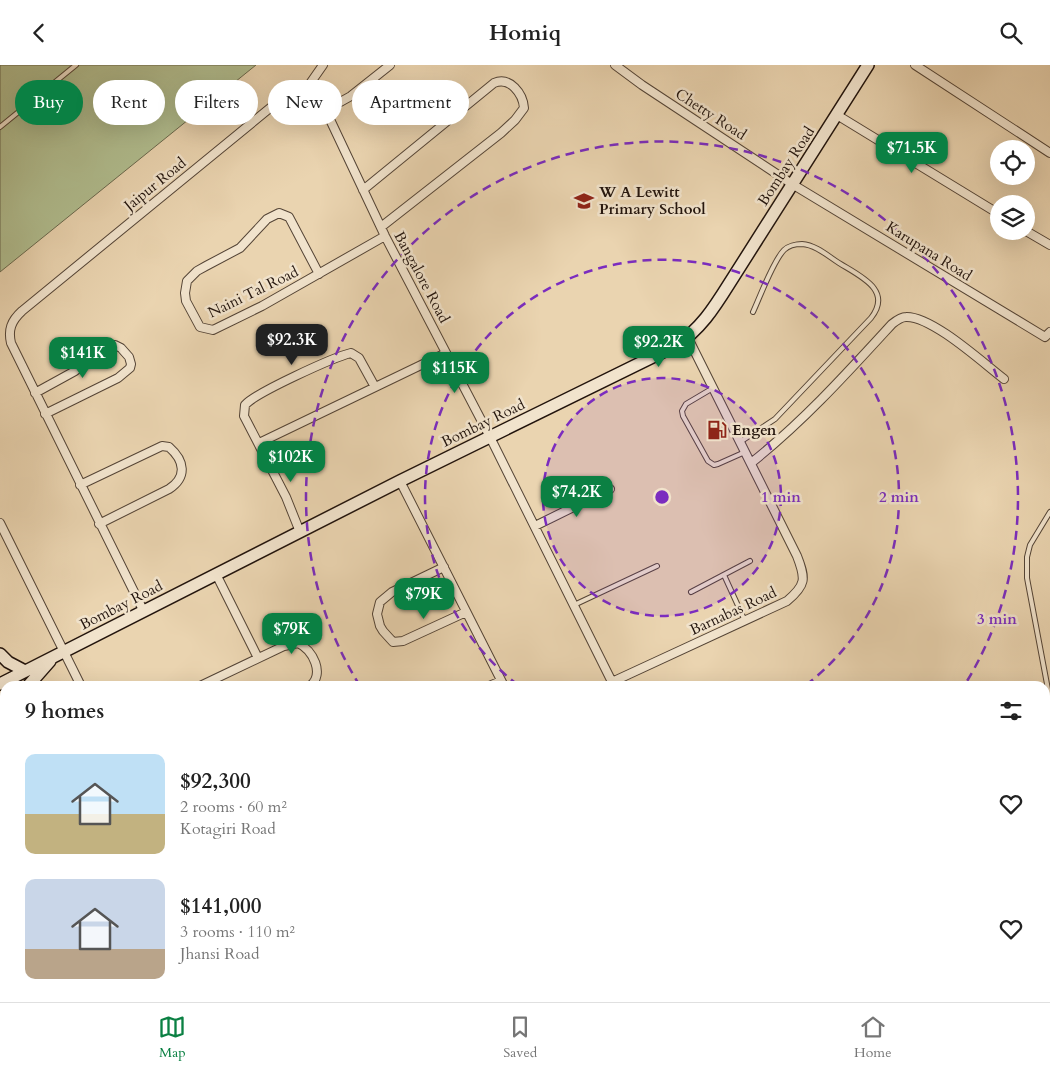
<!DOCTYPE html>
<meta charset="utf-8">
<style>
body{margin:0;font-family:Cardo,serif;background:#f6f6f6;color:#222;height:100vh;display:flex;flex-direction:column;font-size:19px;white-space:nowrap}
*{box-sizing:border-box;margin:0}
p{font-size:16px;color:#767676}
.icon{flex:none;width:28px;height:28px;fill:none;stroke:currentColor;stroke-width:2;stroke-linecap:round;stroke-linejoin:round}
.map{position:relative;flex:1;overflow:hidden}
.drawer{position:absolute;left:0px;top:616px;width:1050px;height:321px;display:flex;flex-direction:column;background:#fff;border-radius:15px 15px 0 0;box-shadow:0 5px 20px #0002}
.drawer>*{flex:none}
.top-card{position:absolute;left:15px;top:15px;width:500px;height:45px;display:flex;gap:10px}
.buttons{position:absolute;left:990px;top:75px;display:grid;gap:10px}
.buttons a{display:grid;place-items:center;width:45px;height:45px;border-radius:50%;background:#fff;box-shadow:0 5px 20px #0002;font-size:25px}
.price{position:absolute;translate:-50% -42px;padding:0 11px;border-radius:10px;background:#0b8043;color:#fff;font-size:16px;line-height:32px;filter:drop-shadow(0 1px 2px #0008)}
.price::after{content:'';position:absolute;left:50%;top:30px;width:15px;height:11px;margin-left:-8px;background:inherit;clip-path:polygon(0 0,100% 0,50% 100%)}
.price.selected{background:#222;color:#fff}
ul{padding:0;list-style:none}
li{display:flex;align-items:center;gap:15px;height:125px;padding:0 25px}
li span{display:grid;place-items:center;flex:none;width:140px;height:100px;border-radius:10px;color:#555}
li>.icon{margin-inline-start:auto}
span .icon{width:60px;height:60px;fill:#fffc;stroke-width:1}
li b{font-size:21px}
h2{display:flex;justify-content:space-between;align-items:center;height:60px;padding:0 25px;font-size:21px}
.pill{padding:0 18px;border-radius:22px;background:#fff;box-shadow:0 5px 20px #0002;font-size:18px;line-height:45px}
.pill.selected{background:#0b8043;color:#fff}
header{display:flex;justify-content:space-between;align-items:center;height:65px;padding:0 25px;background:#fff;font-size:22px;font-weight:700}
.tab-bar{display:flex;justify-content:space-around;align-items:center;height:70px;border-top:1px solid #e0e0e0;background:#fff;font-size:14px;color:#767676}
.tab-bar a{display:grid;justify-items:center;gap:2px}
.tab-bar .selected{color:#0b8043}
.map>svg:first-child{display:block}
.green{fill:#b1be90;stroke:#6a694e}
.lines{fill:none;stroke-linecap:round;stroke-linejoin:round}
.lane-casing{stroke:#544436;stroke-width:6}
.street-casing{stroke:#544436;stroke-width:10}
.secondary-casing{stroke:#22140d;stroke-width:14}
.lane{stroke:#f1e3cc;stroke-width:4}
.street{stroke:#f1e3cc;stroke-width:8}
.secondary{stroke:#f1e3cc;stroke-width:11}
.ring{fill:none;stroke:#7b2cbf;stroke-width:2.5;stroke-dasharray:9 6}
.labels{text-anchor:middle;stroke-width:5;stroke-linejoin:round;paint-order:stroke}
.street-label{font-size:15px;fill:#22140d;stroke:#f1e3cc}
.poi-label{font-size:15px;font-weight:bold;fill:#22140d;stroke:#f1e3cc;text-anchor:start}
.centre{fill:#7b2cbf;stroke:#f1e3cc;stroke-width:2.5}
.ring-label{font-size:15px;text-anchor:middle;font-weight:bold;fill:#7b2cbf;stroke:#f1e3cc;stroke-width:5;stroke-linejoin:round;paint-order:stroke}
</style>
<header><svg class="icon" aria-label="back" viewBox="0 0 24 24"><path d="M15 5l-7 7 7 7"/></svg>Homiq<svg class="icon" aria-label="search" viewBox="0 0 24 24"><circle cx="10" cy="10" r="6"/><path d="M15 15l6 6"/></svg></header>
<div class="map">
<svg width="1050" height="937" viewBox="0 0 1050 937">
<rect width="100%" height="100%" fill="#ead4b0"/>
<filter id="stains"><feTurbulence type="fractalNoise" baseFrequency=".004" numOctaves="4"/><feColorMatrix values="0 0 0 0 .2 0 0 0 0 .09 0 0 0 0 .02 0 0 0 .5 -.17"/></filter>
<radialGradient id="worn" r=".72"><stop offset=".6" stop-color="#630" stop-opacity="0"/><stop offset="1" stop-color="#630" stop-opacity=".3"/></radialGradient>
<path class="green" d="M 0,0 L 256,0 L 0,207 Z"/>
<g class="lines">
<defs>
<path id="lane" d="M 0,62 L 76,0
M 713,323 L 686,339 L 682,346 L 683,351 L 708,396 L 714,400 L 718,399 L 745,387
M 740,377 L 775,354 L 871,253 C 893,225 860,211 839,198 C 828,191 816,180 802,179 C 796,179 788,181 784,185 C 773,196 760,232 753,247
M 1050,447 L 1030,480 L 1027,492 L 1027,513 L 1050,635
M 724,510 L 745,556
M 691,527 L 750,496
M 574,540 L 657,501
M 0,734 L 5,735
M 0,847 L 5,867
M 78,932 L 79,937"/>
<path id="street" d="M 615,0 L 642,20 L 792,119 L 1045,272 L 1050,267
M 915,0 L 1050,88
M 309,20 L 323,0
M 326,45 L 351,31 L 390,0
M 837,50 L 999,149
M 363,125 L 494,18 C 510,11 523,29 524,43 L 515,55 L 501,68 L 381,162
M 1026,166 L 1050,180
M 319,209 L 289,152 L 279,148 L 267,154 L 240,183 L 206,201 L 197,206 L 187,216 L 185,228 L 186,236 L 200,262 L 213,265 L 262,241 L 385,171
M 35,328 L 75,306 L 105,282 L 115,280 L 121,283 L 129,292 L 131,299 L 130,303 L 118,313 L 45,349
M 259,378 L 446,288
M 751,398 C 803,357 848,307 892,259 C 897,255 901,252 906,252 C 932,251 983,298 1004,314
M 400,416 L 504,621
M 80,420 L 162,381 L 169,382 C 185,396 187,412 169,424 L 99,459
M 0,458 L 81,621
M 535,461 L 610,424
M 300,467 L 286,432 L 244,351 L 245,340 C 255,328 334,292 351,288 L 359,293 L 375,322
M 444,502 L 392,527 L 380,537 L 377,549 L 380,561 L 383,566 L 393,577 L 403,576 L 466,547
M 216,509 L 258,593
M 143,545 L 11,278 C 8,265 11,256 22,246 L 292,25 L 303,20 L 309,20 L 317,27 L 385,171 L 490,372 L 614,621
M 612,617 L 787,536 C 806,520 806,514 797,491 L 688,273
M 200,621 L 284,581 L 298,578 C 313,585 325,609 310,621
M 489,621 L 501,616
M 1045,656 L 1050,650
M 1045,684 L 1050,678
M 1045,844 L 1050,843
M 364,932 L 366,937
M 527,932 L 528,937
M 688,932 L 688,937
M 986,932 L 987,937"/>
<path id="secondary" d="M 0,589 L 8,597 L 25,606
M 0,619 L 400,416 L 675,281 C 700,265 714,243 729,219 L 868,0
M 28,621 L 50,596
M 0,671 L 5,680
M 135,932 L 138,937
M 154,932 L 156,937
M 0,935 L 9,932"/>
</defs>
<use href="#lane" class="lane-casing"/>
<use href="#street" class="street-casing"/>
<use href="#secondary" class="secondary-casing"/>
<use href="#lane" class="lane"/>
<use href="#street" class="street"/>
<use href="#secondary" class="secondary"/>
</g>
<circle cx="662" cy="432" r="119" fill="#7b2cbf" fill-opacity=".12"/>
<g class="ring">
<circle cx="662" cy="432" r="119"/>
<path d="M518 620A237 237 0 1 1 806 620"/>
<path d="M360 621A356 356 0 1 1 964 621"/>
</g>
<defs>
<symbol id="school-bare" viewBox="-9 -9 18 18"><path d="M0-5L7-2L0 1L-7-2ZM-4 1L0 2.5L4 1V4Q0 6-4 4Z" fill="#8f2418" stroke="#f1e3cc" stroke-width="2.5" paint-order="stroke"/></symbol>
<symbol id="fuel-bare" viewBox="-9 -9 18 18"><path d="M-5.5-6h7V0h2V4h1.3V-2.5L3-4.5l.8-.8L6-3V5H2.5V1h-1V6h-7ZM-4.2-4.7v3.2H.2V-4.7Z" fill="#8f2418" stroke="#f1e3cc" stroke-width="2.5" paint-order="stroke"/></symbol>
</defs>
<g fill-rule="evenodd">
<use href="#school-bare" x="570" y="122" width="28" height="28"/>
<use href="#fuel-bare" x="703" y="351" width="28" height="28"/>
</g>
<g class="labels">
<g class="street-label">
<text transform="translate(711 49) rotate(33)" y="5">Chetty Road</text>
<text transform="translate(786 101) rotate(-57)" y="5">Bombay Road</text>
<text transform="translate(155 119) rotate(-39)" y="5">Jaipur Road</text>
<text transform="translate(929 186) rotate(32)" y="5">Karupana Road</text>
<text transform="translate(422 212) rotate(62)" y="5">Bangalore Road</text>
<text transform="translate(253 227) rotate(-26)" y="5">Naini Tal Road</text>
<text transform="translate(483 358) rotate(-26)" y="5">Bombay Road</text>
<text transform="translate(121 540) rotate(-27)" y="5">Bombay Road</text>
<text transform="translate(733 546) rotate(-25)" y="5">Barnabas Road</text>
</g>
<g class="poi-label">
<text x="599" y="132">W A Lewitt<tspan x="599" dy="17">Primary School</tspan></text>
<text x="732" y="370">Engen</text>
</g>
</g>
<circle cx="662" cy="432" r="8" class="centre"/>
<g class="ring-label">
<text x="781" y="437">1 min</text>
<text x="899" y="437">2 min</text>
<text x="997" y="559">3 min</text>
</g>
<rect width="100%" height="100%" filter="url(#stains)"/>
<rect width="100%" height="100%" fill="url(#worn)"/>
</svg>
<div class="buttons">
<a><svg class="icon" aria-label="locate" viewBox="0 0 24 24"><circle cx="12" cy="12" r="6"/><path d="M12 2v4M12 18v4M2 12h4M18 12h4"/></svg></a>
<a><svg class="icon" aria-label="layers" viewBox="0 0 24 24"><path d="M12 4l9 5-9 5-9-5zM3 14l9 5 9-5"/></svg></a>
</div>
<b class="price" style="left:912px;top:109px">$71.5K</b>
<b class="price selected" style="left:292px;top:301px">$92.3K</b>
<b class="price" style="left:659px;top:303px">$92.2K</b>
<b class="price" style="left:83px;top:314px">$141K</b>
<b class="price" style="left:455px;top:329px">$115K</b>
<b class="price" style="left:291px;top:418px">$102K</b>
<b class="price" style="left:577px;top:453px">$74.2K</b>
<b class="price" style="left:424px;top:555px">$79K</b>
<b class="price" style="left:292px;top:590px">$79K</b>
<div class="top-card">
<a class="pill selected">Buy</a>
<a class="pill">Rent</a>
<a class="pill">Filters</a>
<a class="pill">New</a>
<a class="pill">Apartment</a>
</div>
<section class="drawer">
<h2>9 homes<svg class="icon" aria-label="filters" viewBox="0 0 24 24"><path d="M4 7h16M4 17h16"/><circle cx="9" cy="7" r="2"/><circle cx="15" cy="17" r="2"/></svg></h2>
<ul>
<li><span style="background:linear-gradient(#bfe0f5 60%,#c2b280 0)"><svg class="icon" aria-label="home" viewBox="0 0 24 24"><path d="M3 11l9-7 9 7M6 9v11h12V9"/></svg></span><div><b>$92,300</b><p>2 rooms · 60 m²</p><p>Kotagiri Road</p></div><svg class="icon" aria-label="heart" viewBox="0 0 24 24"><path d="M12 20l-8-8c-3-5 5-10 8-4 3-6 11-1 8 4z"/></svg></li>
<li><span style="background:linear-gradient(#c9d6e8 70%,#b9a48a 0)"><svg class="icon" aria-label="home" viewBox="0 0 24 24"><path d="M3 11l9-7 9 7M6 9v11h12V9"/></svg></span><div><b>$141,000</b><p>3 rooms · 110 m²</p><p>Jhansi Road</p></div><svg class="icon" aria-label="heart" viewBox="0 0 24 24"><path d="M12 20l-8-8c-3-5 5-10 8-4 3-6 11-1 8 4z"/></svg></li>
</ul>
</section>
</div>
<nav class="tab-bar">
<a class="selected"><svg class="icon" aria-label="map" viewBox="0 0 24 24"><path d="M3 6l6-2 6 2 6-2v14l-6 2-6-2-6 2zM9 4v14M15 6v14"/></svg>Map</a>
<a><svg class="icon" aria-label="saved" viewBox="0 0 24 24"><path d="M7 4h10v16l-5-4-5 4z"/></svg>Saved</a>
<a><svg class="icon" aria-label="home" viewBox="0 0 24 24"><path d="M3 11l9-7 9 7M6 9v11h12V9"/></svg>Home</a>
</nav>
